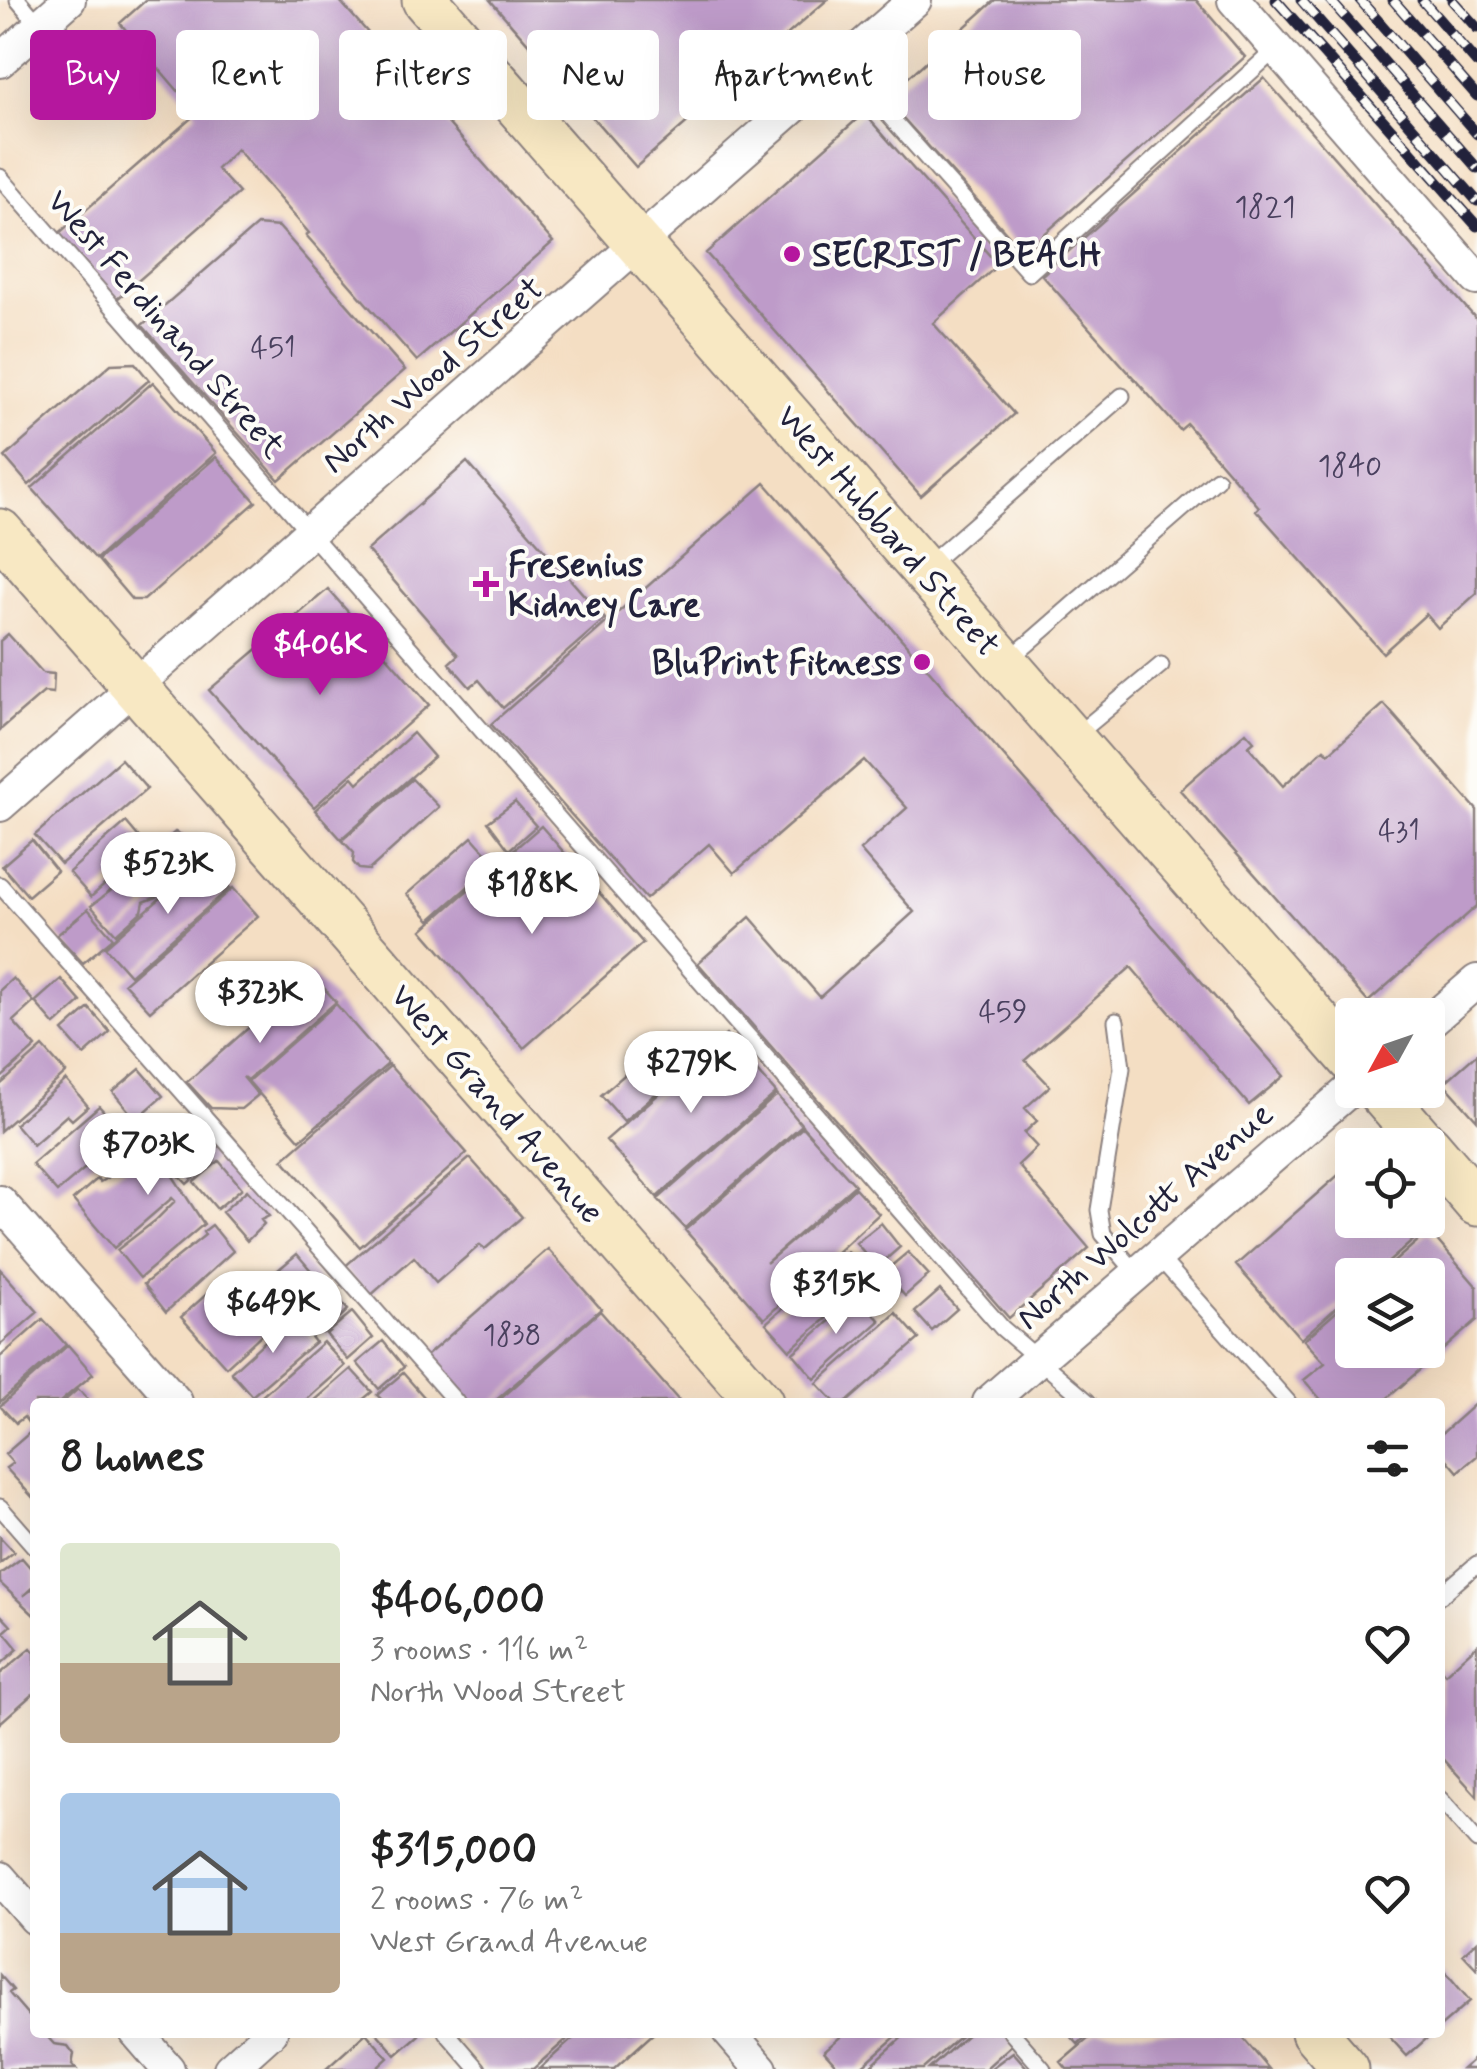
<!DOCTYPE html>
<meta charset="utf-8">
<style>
body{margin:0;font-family:Mynerve,sans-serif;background:#f6f6f6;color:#222;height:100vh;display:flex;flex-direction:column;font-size:38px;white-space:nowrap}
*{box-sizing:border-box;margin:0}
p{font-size:32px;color:#767676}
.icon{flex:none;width:55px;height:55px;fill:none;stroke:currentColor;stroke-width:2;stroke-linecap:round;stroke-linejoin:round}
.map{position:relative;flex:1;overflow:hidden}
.details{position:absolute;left:30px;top:1398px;width:1415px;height:640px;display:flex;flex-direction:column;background:#fff;border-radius:10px;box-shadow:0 10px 40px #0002}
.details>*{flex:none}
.hud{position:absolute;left:30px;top:30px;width:1418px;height:90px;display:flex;gap:20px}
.needle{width:65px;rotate:230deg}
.buttons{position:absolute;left:1335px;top:998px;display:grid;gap:20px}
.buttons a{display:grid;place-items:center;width:110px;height:110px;border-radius:10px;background:#fff;box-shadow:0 10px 40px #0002;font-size:50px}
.price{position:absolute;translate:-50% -85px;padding:0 22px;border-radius:35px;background:#fff;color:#222;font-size:32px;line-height:65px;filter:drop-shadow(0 2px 5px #0008)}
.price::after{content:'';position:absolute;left:50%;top:60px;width:30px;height:22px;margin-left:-15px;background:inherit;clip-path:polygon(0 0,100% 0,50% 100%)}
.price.on{background:#b5179e;color:#fff}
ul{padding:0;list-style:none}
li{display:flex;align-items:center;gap:30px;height:250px;padding:0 30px}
li span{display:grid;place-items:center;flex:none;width:280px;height:200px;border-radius:10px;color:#555}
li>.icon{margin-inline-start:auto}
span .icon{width:120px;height:120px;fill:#fffc;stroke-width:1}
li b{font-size:42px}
h2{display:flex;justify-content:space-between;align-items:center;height:120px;padding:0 30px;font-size:42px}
.chip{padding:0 35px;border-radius:10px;background:#fff;box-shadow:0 10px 40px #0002;font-size:35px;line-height:90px}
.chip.on{background:#b5179e;color:#fff}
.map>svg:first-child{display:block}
.building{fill:#be9bc9}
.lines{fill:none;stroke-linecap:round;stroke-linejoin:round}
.lane-casing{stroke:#8b807f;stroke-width:19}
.street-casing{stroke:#8b807f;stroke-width:36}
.secondary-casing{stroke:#8b807f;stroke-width:49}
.lane{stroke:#fff;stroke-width:15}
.street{stroke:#fff;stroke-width:32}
.secondary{stroke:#f8e8c3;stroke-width:45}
.rail-casing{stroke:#22223b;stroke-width:11}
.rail{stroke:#fdfcf7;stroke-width:8;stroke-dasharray:22;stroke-linecap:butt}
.poi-dot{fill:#b5179e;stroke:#fdfcf7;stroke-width:4}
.labels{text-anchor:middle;stroke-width:8;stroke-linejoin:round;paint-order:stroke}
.number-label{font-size:30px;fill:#49405e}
.poi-label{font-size:35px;font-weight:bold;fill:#22223b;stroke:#fdfcf7;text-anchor:start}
.street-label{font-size:35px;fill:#22223b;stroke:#fdfcf7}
</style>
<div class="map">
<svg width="1477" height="2069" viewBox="0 0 1477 2069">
<rect width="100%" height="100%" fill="#fdfcf7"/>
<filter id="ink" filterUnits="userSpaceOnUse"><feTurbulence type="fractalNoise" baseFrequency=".01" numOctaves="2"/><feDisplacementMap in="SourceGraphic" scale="20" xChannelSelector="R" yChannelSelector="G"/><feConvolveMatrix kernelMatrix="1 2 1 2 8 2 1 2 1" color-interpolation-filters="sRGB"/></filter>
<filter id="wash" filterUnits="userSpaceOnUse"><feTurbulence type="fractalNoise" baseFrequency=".0048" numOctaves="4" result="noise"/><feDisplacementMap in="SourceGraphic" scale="40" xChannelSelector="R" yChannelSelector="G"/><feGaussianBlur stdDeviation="2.25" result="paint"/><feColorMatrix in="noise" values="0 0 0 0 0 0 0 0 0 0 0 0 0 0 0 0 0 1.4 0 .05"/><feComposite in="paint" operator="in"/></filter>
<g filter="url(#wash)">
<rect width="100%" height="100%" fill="#f4dec3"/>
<g id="blocks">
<path class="building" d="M 146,0 L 339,0 L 553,242 L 417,361 L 306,235 L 309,233 L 237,149 L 217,169 L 239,193 L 116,300 L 57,235 L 197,113 L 120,23 Z
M 490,0 L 827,0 L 636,167 Z
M 995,0 L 1196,0 L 1245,57 L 1024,252 L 885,98 Z
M 1264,78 L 1477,320 L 1477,593 L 1438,628 L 1426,614 L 1383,653 L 1256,510 L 1259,507 L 1187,424 L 1180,430 L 1042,275 Z
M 864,113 L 998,265 L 933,323 L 1014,414 L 921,496 L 706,253 Z
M 257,225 L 279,227 L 405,370 L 279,480 L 142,325 Z
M 135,363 L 149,380 L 29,485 L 5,457 L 111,364 Z
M 153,382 L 216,453 L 96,559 L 32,488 Z
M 216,457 L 256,502 L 144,600 L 132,600 L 98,560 Z
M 467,462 L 605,619 L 503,708 L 479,680 L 470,687 L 449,663 L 458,655 L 367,550 Z
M 765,483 L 1284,1076 L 1249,1105 L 1131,967 L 1025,1060 L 1050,1086 L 1025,1108 L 1037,1121 L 1024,1133 L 1037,1147 L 1018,1165 L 1089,1248 L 1009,1318 L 698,963 L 750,917 L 820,997 L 914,912 L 860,850 L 907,808 L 864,760 L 734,873 L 709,844 L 646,899 L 491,724 Z
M 328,589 L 429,705 L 314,807 L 209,690 Z
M 8,634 L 43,673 L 54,674 L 53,693 L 44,692 L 0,730 L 0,641 Z
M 1384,704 L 1477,810 L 1477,906 L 1368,1002 L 1180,790 L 1246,732 L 1254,741 L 1248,746 L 1283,786 L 1324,749 L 1329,753 Z
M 413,733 L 434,757 L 341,839 L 315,810 L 353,777 L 358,783 Z
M 121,759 L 147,789 L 61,864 L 35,835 Z
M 412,779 L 439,807 L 369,870 L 359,869 L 353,862 L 354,853 L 342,840 Z
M 515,802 L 536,826 L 509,850 L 488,822 Z
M 126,822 L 147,847 L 91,897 L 69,872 Z
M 541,826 L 643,943 L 524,1048 L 422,930 Z
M 175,832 L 190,839 L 189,848 L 199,860 L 157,897 L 144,902 L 142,911 L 116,934 L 91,906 L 141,867 L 145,858 Z
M 472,837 L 495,863 L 430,920 L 407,894 Z
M 32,840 L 57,871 L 28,896 L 2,866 Z
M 205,859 L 230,888 L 130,975 L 105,947 Z
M 233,888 L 258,916 L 150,1011 L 124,983 Z
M 88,909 L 113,938 L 83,963 L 57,935 Z
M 311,973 L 336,1002 L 247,1080 L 243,1077 L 258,1095 L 241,1109 L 211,1108 L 187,1082 Z
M 13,978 L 34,1002 L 13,1021 L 36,1047 L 0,1079 L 0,990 Z
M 61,979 L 81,1002 L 55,1025 L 35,1002 Z
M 336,1004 L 388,1064 L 300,1140 L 248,1081 Z
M 89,1008 L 110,1032 L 84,1055 L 63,1031 Z
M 726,1035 L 776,1093 L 657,1197 L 606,1140 Z
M 43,1047 L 66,1073 L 0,1131 L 0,1085 Z
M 652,1051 L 675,1077 L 624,1121 L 601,1095 Z
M 1477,1054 L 1477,1120 L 1444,1083 Z
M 390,1066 L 467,1153 L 360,1247 L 283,1159 Z
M 140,1069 L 163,1096 L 136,1120 L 113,1092 Z
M 66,1080 L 88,1106 L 72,1120 L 67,1115 L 33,1145 L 15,1124 Z
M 777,1095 L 802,1125 L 685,1228 L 658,1199 Z
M 99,1106 L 115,1124 L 107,1131 L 116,1142 L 57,1192 L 32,1164 Z
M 185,1125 L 215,1159 L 187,1184 L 169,1165 L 167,1167 L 204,1224 L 140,1278 L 117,1250 L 156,1220 L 175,1201 L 172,1198 L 114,1248 L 73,1200 L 97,1179 L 100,1182 L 129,1165 L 125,1153 L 146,1134 L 153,1131 L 165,1142 Z
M 803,1127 L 855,1185 L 766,1263 L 855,1188 L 879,1214 L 764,1319 L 685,1230 Z
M 470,1158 L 522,1217 L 485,1249 L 480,1245 L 436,1283 L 414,1257 L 369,1297 L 343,1268 Z
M 219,1161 L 242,1188 L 217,1209 L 194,1182 Z
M 1352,1163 L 1352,1220 L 1418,1220 L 1426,1229 L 1374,1275 L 1352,1275 L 1352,1294 L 1301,1339 L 1236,1265 Z
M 247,1190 L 269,1216 L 261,1220 L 264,1224 L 247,1241 L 222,1212 Z
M 881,1223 L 900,1247 L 877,1267 L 856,1243 Z
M 212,1225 L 233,1251 L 166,1312 L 144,1284 L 205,1235 L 203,1232 Z
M 1429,1231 L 1477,1287 L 1477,1320 L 1383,1402 L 1323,1402 L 1304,1380 L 1325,1363 L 1304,1340 L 1352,1298 L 1352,1350 L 1428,1350 L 1428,1275 L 1379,1275 Z
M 548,1249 L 601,1309 L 494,1402 L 463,1402 L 424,1358 Z
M 847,1252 L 871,1279 L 790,1350 L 766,1323 Z
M 908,1252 L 929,1275 L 905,1296 L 884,1272 Z
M 297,1254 L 319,1280 L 293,1301 L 271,1276 Z
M 0,1269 L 38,1312 L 0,1345 Z
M 219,1283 L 239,1305 L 262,1285 L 286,1312 L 226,1367 L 181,1317 Z
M 327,1285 L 348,1310 L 323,1333 L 301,1307 Z
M 940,1290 L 957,1309 L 932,1331 L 915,1312 Z
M 858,1296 L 880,1321 L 815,1379 L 793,1353 Z
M 600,1311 L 680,1402 L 497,1402 Z
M 352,1312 L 373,1338 L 348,1360 L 326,1334 Z
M 896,1313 L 919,1339 L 847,1402 L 835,1402 L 817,1383 Z
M 294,1315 L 315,1342 L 252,1396 L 231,1372 Z
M 43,1319 L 66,1345 L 0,1402 L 0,1357 Z
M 383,1341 L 404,1367 L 379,1389 L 357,1363 Z
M 323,1342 L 345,1366 L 304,1402 L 265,1402 L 261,1397 Z
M 68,1345 L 93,1374 L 60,1402 L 35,1402 L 35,1425 L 32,1428 L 24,1417 L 16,1423 L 0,1406 Z
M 351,1369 L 372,1392 L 360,1402 L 313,1402 Z
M 403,1373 L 425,1398 L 420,1402 L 384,1402 L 377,1395 Z
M 78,1389 L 90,1402 L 63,1402 Z
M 1477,1402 L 1477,1456 L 1458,1472 L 1440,1451 L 1440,1435 Z
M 35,1428 L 35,1500 L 6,1468 L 13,1463 L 5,1454 Z
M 0,1537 L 14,1552 L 0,1563 Z
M 22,1558 L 35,1573 L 35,1585 L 23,1596 L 35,1587 L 35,1616 L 0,1583 L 0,1574 Z
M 0,1614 L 11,1626 L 4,1632 L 18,1649 L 0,1665 Z
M 1477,1645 L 1477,1796 L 1440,1755 L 1440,1668 L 1445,1674 Z
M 31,1648 L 35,1653 L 35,1692 L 0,1723 L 0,1674 Z
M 1477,1941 L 1477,1969 L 1463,1954 Z
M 1444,1970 L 1470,2001 L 1440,2027 L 1440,1974 Z
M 0,1975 L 13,1990 L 9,1993 L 35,2023 L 35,2032 L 43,2032 L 54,2044 L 68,2046 L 74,2054 L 72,2065 L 76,2069 L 0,2069 Z
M 376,2032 L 417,2032 L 419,2035 L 396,2055 Z
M 453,2032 L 575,2032 L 533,2069 L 485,2069 Z
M 580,2032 L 655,2032 L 614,2069 L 539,2069 Z
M 846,2032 L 901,2032 L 859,2069 L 840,2069 L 824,2051 Z
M 908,2032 L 965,2032 L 923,2069 L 867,2069 Z
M 970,2032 L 1004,2032 L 1014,2043 L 985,2069 L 929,2069 Z
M 1067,2032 L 1091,2032 L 1078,2044 Z
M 1096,2032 L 1238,2032 L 1269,2069 L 1067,2069 L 1061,2062 Z
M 1385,2032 L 1434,2032 L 1407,2056 Z
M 366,2033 L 388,2058 L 376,2069 L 326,2069 Z
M 1013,2052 L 1028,2069 L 990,2069 Z
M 1477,2056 L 1477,2069 L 1462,2069 Z"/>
</g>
</g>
<g filter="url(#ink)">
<use href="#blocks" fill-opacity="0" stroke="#8b807f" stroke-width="2.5"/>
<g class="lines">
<defs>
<path id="lane" d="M 18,0 L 40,26
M 843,64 L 1029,273 L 1276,49
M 0,177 L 1002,1328 L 1088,1402
M 926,567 L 1122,396
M 1008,661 L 1217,479
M 1074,737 L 1161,665
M 0,885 L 456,1402
M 1116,1021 L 1122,1068 L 1099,1210 L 1103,1234 L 1137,1274
M 1158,1256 L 1288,1402
M 0,1507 L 35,1547
M 1440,1596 L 1477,1564
M 1440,1799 L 1477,1841
M 446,2032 L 478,2069
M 1011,2032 L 1043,2069"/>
<path id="street" d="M 1234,0 L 1477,279
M 0,61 L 69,0
M 0,805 L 915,0
M 1428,1023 L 1477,981
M 0,1202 L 176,1402
M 989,1402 L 1352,1088
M 0,1878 L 35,1918
M 136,2032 L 168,2069
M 729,2032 L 761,2069
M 230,2069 L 271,2032"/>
<path id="secondary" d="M 425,0 L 1352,1060
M 0,532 L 760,1402
M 1378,1090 L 1426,1145
M 1428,1146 L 1477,1203
M 1314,2032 L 1346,2069"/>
</defs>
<use href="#lane" class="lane-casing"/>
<use href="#street" class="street-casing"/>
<use href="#secondary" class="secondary-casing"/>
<use href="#lane" class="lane"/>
<use href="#street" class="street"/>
<use href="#secondary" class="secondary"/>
<defs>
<path id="rail" d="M 1276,0 L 1477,226
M 1301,0 L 1477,201
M 1330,0 L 1477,168
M 1360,0 L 1477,134
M 1393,0 L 1477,96
M 1422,0 L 1477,63
M 1452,0 L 1477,28"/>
</defs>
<use href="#rail" class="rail-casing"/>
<use href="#rail" class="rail"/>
</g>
</g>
<g class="poi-dot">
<circle cx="792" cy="254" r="10"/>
<path d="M481 569h10v10h10v10h-10v10h-10v-10h-10v-10h10z"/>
<circle cx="922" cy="662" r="10"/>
</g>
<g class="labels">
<g class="number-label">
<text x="1265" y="216">1821</text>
<text x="273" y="357">451</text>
<text x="1350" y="475">1840</text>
<text x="1399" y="840">431</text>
<text x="1003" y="1021">459</text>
<text x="512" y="1344">1838</text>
</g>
<g class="poi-label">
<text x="812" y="266">SECRIST / BEACH</text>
<text x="508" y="576">Fresenius<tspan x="508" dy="40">Kidney Care</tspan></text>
<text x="902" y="674" text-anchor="end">BluPrint Fitness</text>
</g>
<g class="street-label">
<text transform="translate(167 323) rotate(49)" y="12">West Ferdinand Street</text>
<text transform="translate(432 374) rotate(-41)" y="12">North Wood Street</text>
<text transform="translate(889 530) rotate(49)" y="12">West Hubbard Street</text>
<text transform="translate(498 1103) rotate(49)" y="12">West Grand Avenue</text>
<text transform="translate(1144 1215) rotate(-41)" y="12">North Wolcott Avenue</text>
</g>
</g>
</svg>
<div class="buttons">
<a><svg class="needle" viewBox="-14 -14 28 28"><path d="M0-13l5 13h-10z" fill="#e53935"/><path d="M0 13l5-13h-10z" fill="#767676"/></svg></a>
<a><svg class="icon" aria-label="locate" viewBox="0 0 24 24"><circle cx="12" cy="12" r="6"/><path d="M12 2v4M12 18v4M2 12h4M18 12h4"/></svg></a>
<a><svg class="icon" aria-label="layers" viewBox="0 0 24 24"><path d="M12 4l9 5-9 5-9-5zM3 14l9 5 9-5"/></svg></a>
</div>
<b class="price on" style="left:320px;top:698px">$406K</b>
<b class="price" style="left:168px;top:917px">$523K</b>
<b class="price" style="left:532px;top:937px">$188K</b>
<b class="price" style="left:260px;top:1046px">$323K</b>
<b class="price" style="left:691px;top:1116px">$279K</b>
<b class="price" style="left:148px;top:1198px">$703K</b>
<b class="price" style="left:836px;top:1337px">$315K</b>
<b class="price" style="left:273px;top:1356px">$649K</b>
<div class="hud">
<a class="chip on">Buy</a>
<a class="chip">Rent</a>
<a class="chip">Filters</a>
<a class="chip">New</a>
<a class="chip">Apartment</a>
<a class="chip">House</a>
</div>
<section class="details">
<h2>8 homes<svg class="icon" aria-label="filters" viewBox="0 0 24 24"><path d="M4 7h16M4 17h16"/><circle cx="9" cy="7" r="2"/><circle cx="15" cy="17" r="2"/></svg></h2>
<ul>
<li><span style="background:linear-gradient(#dfe7d0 60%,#b9a48a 0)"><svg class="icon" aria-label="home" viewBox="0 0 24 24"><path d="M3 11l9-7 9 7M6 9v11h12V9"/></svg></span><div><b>$406,000</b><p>3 rooms · 116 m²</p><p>North Wood Street</p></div><svg class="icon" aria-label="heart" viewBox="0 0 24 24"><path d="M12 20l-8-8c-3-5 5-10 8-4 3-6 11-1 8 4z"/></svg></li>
<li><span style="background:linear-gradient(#a9c7e8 70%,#b9a48a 0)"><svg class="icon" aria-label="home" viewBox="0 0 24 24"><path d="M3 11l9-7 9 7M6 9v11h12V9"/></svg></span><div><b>$315,000</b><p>2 rooms · 76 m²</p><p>West Grand Avenue</p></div><svg class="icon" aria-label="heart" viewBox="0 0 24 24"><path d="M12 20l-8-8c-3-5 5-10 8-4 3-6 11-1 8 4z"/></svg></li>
</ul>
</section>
</div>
